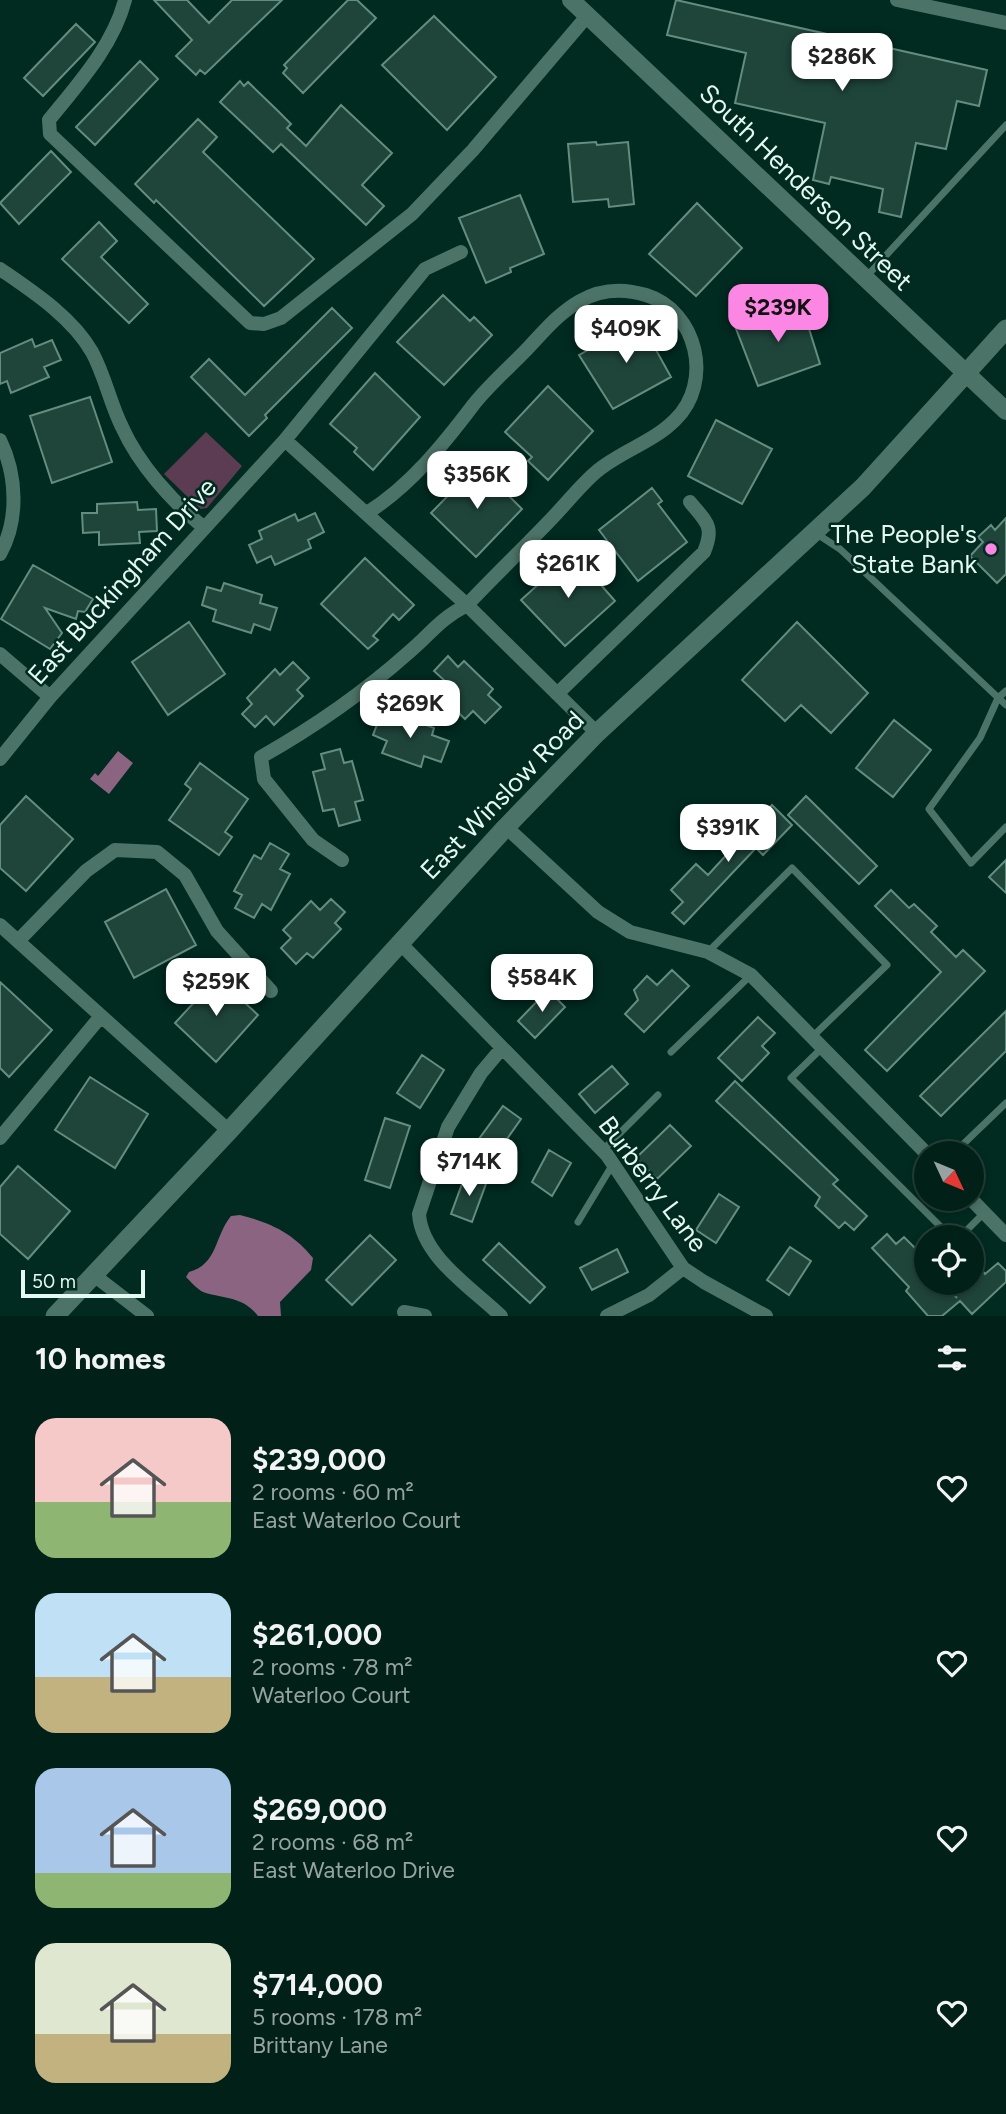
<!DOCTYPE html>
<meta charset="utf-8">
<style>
body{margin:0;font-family:Figtree,sans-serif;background:#0f2d25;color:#f1f3f6;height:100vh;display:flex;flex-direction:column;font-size:26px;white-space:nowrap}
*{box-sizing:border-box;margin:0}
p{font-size:23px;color:#96a3a2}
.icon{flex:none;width:38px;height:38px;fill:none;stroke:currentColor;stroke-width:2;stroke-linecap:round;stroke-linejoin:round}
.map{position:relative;height:1316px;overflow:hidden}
.sheet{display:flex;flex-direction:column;background:#012018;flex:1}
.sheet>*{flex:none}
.needle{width:46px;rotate:134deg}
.tools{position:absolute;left:914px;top:1141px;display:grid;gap:14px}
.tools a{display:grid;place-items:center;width:70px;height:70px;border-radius:50%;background:#012018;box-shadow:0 4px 10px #0003,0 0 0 2px #233e37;font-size:35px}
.scale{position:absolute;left:21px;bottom:18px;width:124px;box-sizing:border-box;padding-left:7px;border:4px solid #e4f9f1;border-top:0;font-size:19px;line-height:24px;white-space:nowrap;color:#e4f9f1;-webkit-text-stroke:5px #012a20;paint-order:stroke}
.price{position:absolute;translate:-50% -60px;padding:0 16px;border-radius:14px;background:#fff;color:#222;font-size:23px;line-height:46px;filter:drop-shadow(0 2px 4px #0008)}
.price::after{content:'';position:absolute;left:50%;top:42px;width:21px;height:16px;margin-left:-10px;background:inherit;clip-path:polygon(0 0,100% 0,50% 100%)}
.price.selected{background:#fc86e3;color:#111}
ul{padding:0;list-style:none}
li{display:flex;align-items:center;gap:21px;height:175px;padding:0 35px}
li span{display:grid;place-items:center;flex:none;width:196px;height:140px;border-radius:21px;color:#555}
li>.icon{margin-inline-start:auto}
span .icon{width:84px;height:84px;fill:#fffc;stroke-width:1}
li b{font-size:30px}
h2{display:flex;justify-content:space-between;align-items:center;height:84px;padding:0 35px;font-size:30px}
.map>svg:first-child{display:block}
.green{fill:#5b3c53}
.water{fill:#8a6480}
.building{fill:#1f453a;stroke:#648c7f;stroke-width:2}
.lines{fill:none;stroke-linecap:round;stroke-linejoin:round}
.service{stroke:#4c7367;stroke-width:7}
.minor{stroke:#4c7367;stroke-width:14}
.tertiary{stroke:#4c7367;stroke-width:18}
.secondary{stroke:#4c7367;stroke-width:19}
.poi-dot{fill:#fc86e3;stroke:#012a20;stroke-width:2.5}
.labels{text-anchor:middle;stroke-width:5;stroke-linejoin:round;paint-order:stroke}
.street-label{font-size:26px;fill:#e4f9f1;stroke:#012a20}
.poi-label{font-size:26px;fill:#e4f9f1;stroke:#012a20;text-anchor:end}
</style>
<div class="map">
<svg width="1006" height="1316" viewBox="0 0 1006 1316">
<rect width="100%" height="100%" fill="#012a20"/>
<path class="green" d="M 206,432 L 242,466 L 207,508 L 200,509 L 164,474 Z"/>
<path class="water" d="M 118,751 L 133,763 L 109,794 L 90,779 L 95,773 L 98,776 Z
M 240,1215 C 271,1223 293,1233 313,1258 L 311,1270 L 280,1302 L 281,1316 L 258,1316 C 243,1296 224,1299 203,1292 C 197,1289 191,1282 186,1277 L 189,1272 C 218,1264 214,1237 231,1216 Z"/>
<path class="building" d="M 154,0 L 187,0 L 209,23 L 232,0 L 282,0 L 205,74 L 200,70 L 196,75 L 176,56 L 192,40 Z
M 348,0 L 357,0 L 376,18 L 303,93 L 283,73 L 287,68 L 284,65 Z
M 676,0 L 987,70 L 979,106 L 957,101 L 946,149 L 916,143 L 901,217 L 879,212 L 883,189 L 831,177 L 829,184 L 813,180 L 825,123 L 735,103 L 746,53 L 667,35 Z
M 434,16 L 496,77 L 447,130 L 382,65 Z
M 76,24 L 95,42 L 43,96 L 24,78 Z
M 140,61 L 158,79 L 95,145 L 76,127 Z
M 240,81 L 244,86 L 248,82 L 277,110 L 291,124 L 287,128 L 306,146 L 341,105 L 392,153 L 362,185 L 384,206 L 366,225 L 281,144 L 273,152 L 220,102 Z
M 198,119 L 217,137 L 203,152 L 314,259 L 264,306 L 156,200 L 154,203 L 135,184 Z
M 596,142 L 597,145 L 628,142 L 634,204 L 609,207 L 608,199 L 573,202 L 568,144 Z
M 51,151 L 71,172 L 19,224 L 0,203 Z
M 520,195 L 544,254 L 510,268 L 511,272 L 486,283 L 459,218 Z
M 697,203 L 742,248 L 696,296 L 649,254 Z
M 99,222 L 117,241 L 101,257 L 148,304 L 129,323 L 62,259 Z
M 443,295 L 470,321 L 474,317 L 492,335 L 444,385 L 397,342 Z
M 801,303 L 820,364 L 758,386 L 735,326 Z
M 332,308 L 352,328 L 265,415 L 267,418 L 249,436 L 191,377 L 209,359 L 245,395 Z
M 640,321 L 671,377 L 613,409 L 579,355 Z
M 32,339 L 35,347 L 52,340 L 61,360 L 44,367 L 49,377 L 11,393 L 7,381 L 0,384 L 0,353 Z
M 375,373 L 420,417 L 373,470 L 354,452 L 357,448 L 330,424 Z
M 548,386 L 593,431 L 548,480 L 528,461 L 532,457 L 505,432 Z
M 90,397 L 112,462 L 52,483 L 30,416 Z
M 716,420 L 772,449 L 742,504 L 688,476 Z
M 478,465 L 522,509 L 476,557 L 431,513 Z
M 652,488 L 662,501 L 658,504 L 687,542 L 638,581 L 599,530 Z
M 137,502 L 138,510 L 156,509 L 157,531 L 139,532 L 140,543 L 99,545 L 99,532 L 83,533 L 82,513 L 97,513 L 97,504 Z
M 315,513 L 324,532 L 308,540 L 311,548 L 275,565 L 271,556 L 257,563 L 249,545 L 262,539 L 259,531 L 295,514 L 298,521 Z
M 1006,518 L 1006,574 L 997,583 L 970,556 L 983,542 L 978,537 L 991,525 L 995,530 Z
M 573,553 L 615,601 L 565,646 L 521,600 Z
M 365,558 L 414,605 L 399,620 L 393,614 L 373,636 L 378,640 L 368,649 L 321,604 Z
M 33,565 L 93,599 L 85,612 L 78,611 L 76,619 L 45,608 L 62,633 L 50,649 L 1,619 Z
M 224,583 L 262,595 L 260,603 L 277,608 L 270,630 L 254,624 L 251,633 L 213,621 L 216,610 L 202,605 L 207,587 L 221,591 Z
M 189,622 L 225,674 L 168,715 L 132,662 Z
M 797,622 L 868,693 L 831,733 L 801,705 L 785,721 L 742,680 Z
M 448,656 L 458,667 L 464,661 L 493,689 L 488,695 L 501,707 L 485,723 L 473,711 L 465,719 L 436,691 L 445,681 L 434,671 Z
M 293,662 L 309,678 L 297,690 L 303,696 L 274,725 L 266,716 L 255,727 L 242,714 L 252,704 L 247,698 L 275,669 L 280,675 Z
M 397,714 L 434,728 L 432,735 L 449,741 L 441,762 L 424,756 L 421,767 L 382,753 L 387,741 L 373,735 L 380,717 L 394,722 Z
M 894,720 L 931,750 L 893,797 L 856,768 Z
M 340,749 L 344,763 L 352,761 L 363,800 L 355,802 L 360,820 L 339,826 L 334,809 L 323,811 L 313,772 L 325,769 L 321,754 Z
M 200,763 L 248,799 L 225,832 L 232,837 L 219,855 L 169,820 L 191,789 L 185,784 Z
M 26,796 L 73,839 L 26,891 L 0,868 L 0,825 Z
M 806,796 L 877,866 L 859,884 L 788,815 Z
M 772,805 L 792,825 L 763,855 L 756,848 L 684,924 L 672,913 L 683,902 L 671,890 L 696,864 L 708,875 Z
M 270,843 L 289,854 L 280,869 L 290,874 L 271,910 L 262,904 L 254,918 L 235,908 L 242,895 L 234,891 L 254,855 L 261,859 Z
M 1006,860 L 1006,893 L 989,877 Z
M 166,889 L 196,945 L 134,978 L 105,922 Z
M 891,890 L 909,908 L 914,904 L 937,926 L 931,932 L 956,957 L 963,950 L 985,971 L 887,1071 L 865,1050 L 941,972 L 875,906 Z
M 331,899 L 345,912 L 335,923 L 341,929 L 313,958 L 307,953 L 296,964 L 281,948 L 291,938 L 283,930 L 311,901 L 320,910 Z
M 672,970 L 689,986 L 644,1032 L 625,1014 L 638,1000 L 634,990 L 647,976 L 657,985 Z
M 213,973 L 258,1015 L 216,1062 L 175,1023 L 200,996 L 196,992 Z
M 0,982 L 52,1030 L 9,1077 L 0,1068 Z
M 548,990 L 565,1007 L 535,1038 L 518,1021 Z
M 1006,1011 L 1006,1051 L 941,1116 L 920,1096 Z
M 758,1017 L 775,1033 L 762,1046 L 769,1053 L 742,1081 L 718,1058 Z
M 422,1055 L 444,1070 L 420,1108 L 397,1093 Z
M 612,1066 L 628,1084 L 595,1113 L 579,1094 Z
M 90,1077 L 148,1114 L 115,1168 L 55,1130 Z
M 735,1081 L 838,1180 L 833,1184 L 867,1216 L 854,1230 L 845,1222 L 839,1228 L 815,1206 L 820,1197 L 716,1101 Z
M 503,1106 L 521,1119 L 495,1156 L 476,1143 Z
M 385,1118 L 410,1126 L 390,1188 L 365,1180 Z
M 670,1125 L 691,1146 L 657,1179 L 636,1158 Z
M 549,1150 L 571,1163 L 552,1196 L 532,1182 Z
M 18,1166 L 70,1211 L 28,1259 L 0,1234 L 0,1187 Z
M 466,1173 L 487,1181 L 472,1222 L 451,1214 Z
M 719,1194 L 739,1207 L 716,1243 L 696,1230 Z
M 887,1234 L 896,1244 L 904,1237 L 926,1259 L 926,1283 L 943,1283 L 957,1298 L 953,1293 L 964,1283 L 971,1283 L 971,1276 L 980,1268 L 985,1274 L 998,1263 L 1006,1271 L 1006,1282 L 972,1314 L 960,1301 L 942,1316 L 928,1316 L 906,1291 L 909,1287 L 872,1248 Z
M 370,1235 L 396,1260 L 352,1305 L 326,1280 Z
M 499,1243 L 545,1287 L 530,1303 L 483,1260 Z
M 790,1247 L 811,1261 L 789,1295 L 767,1280 Z
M 617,1249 L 628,1272 L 592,1290 L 580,1268 Z"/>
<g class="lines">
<path class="service" d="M 867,276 L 1006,125
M 817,534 L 840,549 L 1006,705
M 1006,691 L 998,698 L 980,738 L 929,809 L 971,863 L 1006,827
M 708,952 L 792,868 L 887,965 L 812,1037
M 822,1048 L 791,1078 L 951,1237
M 671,1052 L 750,976
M 603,1150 L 658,1095
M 954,1153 L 1006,1103
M 578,1222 L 613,1164
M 960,1237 L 984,1213"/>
<path class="minor" d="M 125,0 C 113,46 78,84 49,120 L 50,134 L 250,323 L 264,324 L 281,318 L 412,214 L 473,150 L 588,15
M 897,0 L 1006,23
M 0,269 C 32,291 72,317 92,352 C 105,376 110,403 122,427 C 139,465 172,501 203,527
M 0,440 C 17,475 19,520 0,554
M 285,440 L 467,605 L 597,733
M 0,654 L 50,697
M 557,694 L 704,552 C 715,526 706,522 690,502
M 0,759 L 50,697 L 285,440 L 425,269 L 461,252
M 506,827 L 598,912 L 630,932 L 708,952 L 751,975 L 926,1153
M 342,860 L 313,840 L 264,779 L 261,757 C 314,727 363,693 408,653 C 432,633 438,620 467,605 C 496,574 527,545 556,514 C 569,500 582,484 596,472 C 621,451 652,443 675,420 C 714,382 697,311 646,295 C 623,288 601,289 580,301 C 559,313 545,330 529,347 C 511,366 490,384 474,404 C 443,445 410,486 367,513
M 0,925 L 229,1131
M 18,941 L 86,871 L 115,850 L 157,852 L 185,875 L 217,931 L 271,991
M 399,942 L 607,1155 L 683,1268 L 704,1282 L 766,1316
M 0,1138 L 101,1016
M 971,1199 L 1006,1235
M 95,1276 L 147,1316
M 404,1312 L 425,1316
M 501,1316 C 472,1288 422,1257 419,1214 L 448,1127 L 481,1073 L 502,1048
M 607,1316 L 649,1295 L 683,1268"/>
<path class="tertiary" d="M 571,0 L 1006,411"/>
<path class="secondary" d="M 55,1316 L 229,1131 L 506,827 L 597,733 L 863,487 L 1006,329"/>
</g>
<circle class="poi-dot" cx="991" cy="549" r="7"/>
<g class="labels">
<g class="street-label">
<text transform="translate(806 187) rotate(44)" y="9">South Henderson Street</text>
<text transform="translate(122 581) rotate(-48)" y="9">East Buckingham Drive</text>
<text transform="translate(502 795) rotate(-46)" y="9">East Winslow Road</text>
<text transform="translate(653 1184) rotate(53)" y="9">Burberry Lane</text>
</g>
<g class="poi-label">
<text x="977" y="543">The People's<tspan x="977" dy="30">State Bank</tspan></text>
</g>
</g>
</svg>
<div class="tools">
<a><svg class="needle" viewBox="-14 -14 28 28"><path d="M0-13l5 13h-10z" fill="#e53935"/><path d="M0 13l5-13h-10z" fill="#96a3a2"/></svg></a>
<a><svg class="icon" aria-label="locate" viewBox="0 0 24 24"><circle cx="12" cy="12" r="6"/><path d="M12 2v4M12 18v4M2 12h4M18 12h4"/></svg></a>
</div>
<div class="scale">50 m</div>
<b class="price" style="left:842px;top:93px">$286K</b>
<b class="price selected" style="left:778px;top:344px">$239K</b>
<b class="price" style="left:626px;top:365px">$409K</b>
<b class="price" style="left:477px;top:511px">$356K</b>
<b class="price" style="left:568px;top:600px">$261K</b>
<b class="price" style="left:410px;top:740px">$269K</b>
<b class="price" style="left:728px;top:864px">$391K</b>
<b class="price" style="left:542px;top:1014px">$584K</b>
<b class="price" style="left:216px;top:1018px">$259K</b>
<b class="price" style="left:469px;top:1198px">$714K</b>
</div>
<section class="sheet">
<h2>10 homes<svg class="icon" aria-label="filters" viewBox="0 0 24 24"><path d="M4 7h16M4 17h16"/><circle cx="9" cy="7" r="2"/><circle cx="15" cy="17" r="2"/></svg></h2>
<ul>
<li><span style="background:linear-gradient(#f6c9c9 60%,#8fb573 0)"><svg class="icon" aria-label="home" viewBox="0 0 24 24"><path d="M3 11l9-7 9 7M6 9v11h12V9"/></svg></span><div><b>$239,000</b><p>2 rooms · 60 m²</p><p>East Waterloo Court</p></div><svg class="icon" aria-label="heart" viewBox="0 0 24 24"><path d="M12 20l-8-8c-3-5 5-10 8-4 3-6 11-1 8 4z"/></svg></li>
<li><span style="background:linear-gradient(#bfe0f5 60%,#c2b280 0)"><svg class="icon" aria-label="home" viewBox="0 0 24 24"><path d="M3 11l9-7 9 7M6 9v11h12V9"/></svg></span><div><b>$261,000</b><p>2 rooms · 78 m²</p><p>Waterloo Court</p></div><svg class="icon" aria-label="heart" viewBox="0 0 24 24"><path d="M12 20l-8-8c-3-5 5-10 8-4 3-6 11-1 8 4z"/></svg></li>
<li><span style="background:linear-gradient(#a9c7e8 75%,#8fb573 0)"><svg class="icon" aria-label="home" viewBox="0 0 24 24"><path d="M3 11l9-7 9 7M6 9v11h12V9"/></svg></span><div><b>$269,000</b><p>2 rooms · 68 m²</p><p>East Waterloo Drive</p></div><svg class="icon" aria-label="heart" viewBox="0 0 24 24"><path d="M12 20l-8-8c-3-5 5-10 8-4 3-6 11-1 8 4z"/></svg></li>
<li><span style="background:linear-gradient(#dfe7d0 65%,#c2b280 0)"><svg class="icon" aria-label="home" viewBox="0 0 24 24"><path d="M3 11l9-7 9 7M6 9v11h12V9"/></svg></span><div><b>$714,000</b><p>5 rooms · 178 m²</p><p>Brittany Lane</p></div><svg class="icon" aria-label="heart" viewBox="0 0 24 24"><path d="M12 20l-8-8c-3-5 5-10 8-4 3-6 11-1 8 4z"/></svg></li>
</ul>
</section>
